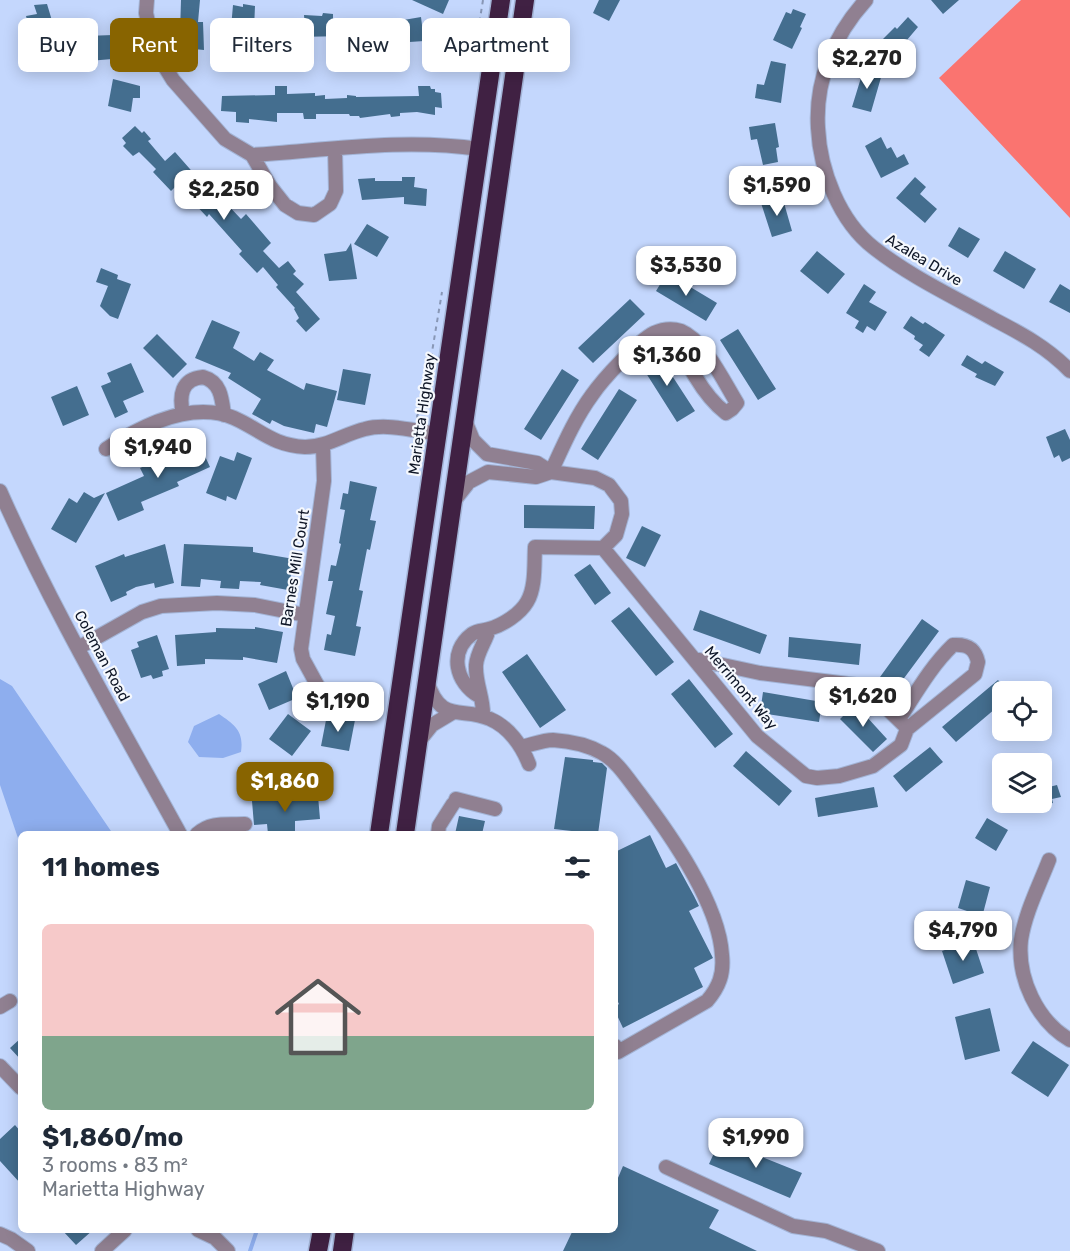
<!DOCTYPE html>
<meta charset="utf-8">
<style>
body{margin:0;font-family:Rubik,sans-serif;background:#f6f6f7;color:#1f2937;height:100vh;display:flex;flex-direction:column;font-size:22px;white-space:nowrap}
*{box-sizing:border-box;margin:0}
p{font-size:20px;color:#747a83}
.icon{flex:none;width:33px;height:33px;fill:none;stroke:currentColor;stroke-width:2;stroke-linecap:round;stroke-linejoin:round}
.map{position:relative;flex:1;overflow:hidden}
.drawer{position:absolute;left:18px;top:831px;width:600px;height:402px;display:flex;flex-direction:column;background:#fff;border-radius:9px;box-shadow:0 3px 15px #0003}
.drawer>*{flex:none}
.top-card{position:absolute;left:18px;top:18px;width:600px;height:54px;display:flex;gap:12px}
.buttons{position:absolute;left:992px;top:681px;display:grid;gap:12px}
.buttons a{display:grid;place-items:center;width:60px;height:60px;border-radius:9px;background:#fff;box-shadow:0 3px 15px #0003;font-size:30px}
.price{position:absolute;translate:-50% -51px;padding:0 14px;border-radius:12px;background:#fff;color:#222;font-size:20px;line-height:39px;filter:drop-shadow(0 2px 3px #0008)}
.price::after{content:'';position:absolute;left:50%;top:36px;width:18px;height:14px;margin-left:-9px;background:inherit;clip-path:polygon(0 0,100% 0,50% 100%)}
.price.on{background:#886400;color:#fff}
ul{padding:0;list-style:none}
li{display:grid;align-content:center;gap:12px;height:318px;padding:0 24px}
li span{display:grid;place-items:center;height:186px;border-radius:9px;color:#555}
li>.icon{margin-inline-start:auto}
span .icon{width:108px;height:108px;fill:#fffc;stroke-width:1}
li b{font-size:26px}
h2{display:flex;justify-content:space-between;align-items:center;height:72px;padding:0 24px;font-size:26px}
.chip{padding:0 21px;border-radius:9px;background:#fff;box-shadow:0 3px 15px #0003;font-size:21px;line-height:54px}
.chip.on{background:#886400;color:#fff}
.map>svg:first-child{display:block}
.forest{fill:#fa7470}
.water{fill:#8eaeee}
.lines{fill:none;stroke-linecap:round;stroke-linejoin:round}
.stream{stroke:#8eaeee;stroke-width:4}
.building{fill:#446e8f}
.minor-casing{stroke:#a3b4d6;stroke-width:16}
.highway-casing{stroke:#a3b4d6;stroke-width:21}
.path{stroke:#8897b6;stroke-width:2;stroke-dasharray:4.5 4.5;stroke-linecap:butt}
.minor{stroke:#908091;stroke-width:14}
.highway{stroke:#402143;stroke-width:18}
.labels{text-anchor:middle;stroke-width:4.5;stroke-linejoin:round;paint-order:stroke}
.street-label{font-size:15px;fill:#0e1627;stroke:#f5f8fd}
</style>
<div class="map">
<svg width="1070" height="1251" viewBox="0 0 1070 1251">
<rect width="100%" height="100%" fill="#c4d7fd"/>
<path class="forest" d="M 1021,0 L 1070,0 L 1070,218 L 939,78 Z"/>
<path class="water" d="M 0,679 L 12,686 L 113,834 L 21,834 L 21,847 L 0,785 Z
M 219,714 C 235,725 244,731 241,752 L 223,758 L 199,757 L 188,742 L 194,726 Z"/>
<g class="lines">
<path class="stream" d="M 250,1251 L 257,1230"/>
</g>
<path class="building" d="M 181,0 L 200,0 L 198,22 L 203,22 L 204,50 L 183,48 L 184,34 L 180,33 Z
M 412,0 L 449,0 L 443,14 Z
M 599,0 L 620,0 L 609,21 L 593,13 Z
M 931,0 L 959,0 L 943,14 Z
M 47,4 L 53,24 L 46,26 L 47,29 L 30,31 L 26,16 L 37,14 L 34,5 Z
M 243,4 L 255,6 L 254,29 L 248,28 L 247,31 L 231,28 L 233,5 L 243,7 Z
M 793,9 L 806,14 L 800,27 L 802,28 L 792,49 L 773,40 L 786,12 L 791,14 Z
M 323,13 L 333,14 L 333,19 L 362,18 L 362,21 L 372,20 L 373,38 L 367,38 L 366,43 L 348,41 L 348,36 L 295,37 L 296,47 L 265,50 L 264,30 L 282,30 L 282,27 L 305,26 L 304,15 L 322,16 Z
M 421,17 L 424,41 L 395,43 L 392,22 Z
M 908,17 L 918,27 L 901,47 L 907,52 L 898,61 L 879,43 L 895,27 L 897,29 Z
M 113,35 L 115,56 L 112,56 L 112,59 L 89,61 L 86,36 Z
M 771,61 L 786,64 L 781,103 L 755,98 L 757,84 L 764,85 Z
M 864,68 L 882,74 L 871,112 L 852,107 Z
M 113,79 L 140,86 L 140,98 L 133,98 L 131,112 L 108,106 Z
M 275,86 L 287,86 L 287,94 L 315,93 L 315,96 L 325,95 L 325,99 L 347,98 L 347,95 L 356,96 L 356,97 L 419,96 L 418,86 L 430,86 L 431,89 L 435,89 L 435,92 L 441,93 L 442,108 L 435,107 L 435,115 L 417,112 L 400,113 L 400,116 L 391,117 L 390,114 L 360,118 L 359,116 L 350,116 L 349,114 L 316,114 L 316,119 L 304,119 L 303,113 L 277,113 L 277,122 L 249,119 L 249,123 L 236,122 L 236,112 L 221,111 L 222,96 L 275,95 Z
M 775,123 L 779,147 L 776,148 L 778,162 L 763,165 L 757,139 L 751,140 L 749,127 Z
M 135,126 L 142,133 L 144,131 L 151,139 L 148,141 L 165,161 L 175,152 L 204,185 L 205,184 L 213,191 L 219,185 L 229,197 L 224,201 L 241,219 L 246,214 L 271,243 L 263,251 L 279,268 L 288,261 L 296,271 L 293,274 L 304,284 L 296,292 L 320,319 L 306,332 L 296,321 L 299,318 L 294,309 L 295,308 L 276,287 L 278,285 L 263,267 L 257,273 L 239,254 L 242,251 L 209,214 L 207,217 L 177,185 L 171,191 L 153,172 L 156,169 L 139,152 L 133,156 L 123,146 L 126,143 L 122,138 Z
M 881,137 L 887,149 L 891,147 L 897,158 L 904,154 L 909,164 L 881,178 L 865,146 Z
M 402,177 L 415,177 L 414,187 L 427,189 L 426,206 L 404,204 L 404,197 L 362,200 L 358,179 L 375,178 L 375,181 L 402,181 Z
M 915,177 L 926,187 L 920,194 L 937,209 L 925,223 L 896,198 Z
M 782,196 L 792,231 L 772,237 L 761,203 Z
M 367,224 L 389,237 L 377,257 L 354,244 Z
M 959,227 L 980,239 L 968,258 L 948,246 Z
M 351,243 L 357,279 L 329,281 L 324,254 L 346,251 Z
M 817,251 L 845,274 L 828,294 L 800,271 Z
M 1005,251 L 1036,269 L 1024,289 L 993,271 Z
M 101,268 L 118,275 L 117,279 L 131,284 L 118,319 L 110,316 L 100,306 L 108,286 L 96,282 Z
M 667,273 L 717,303 L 706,321 L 656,291 Z
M 864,284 L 876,292 L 869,302 L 887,312 L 875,331 L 867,326 L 863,333 L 855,328 L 859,321 L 846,313 Z
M 1060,284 L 1070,290 L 1070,313 L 1049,302 Z
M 630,299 L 645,314 L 593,363 L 578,348 Z
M 911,316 L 923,324 L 925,322 L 945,335 L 929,357 L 919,350 L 923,345 L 914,339 L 915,336 L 903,328 Z
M 212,320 L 240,332 L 233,348 L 254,361 L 260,352 L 274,360 L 267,370 L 304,390 L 306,383 L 337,391 L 327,427 L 316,424 L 314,433 L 284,426 L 272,420 L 270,424 L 252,414 L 261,399 L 228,378 L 231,373 L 195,358 Z
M 738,329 L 776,389 L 758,400 L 720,340 Z
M 157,334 L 187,364 L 173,378 L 143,348 Z
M 656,351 L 695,411 L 677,422 L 639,362 Z
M 967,355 L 982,364 L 985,361 L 1004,372 L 995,386 L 975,377 L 977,374 L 961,365 Z
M 131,363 L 144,392 L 123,401 L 128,412 L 115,418 L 101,386 L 111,382 L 107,373 Z
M 343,369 L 371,374 L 365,405 L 337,400 Z
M 562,369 L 579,380 L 541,440 L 524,429 Z
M 77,386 L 89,415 L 63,426 L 51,397 Z
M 619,389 L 637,400 L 598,460 L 581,449 Z
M 1065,429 L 1070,440 L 1070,458 L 1062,462 L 1059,455 L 1054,458 L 1046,437 Z
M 197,439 L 210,467 L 177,482 L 179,486 L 141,502 L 144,510 L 118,521 L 106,493 L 144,476 L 140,468 L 173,454 L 171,450 Z
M 237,452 L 252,458 L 236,500 L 227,496 L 226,501 L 206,493 L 220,456 L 234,461 Z
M 350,481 L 377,487 L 370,520 L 376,521 L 370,550 L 367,549 L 359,590 L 363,591 L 356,626 L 361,627 L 355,656 L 324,650 L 327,634 L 331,635 L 335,616 L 326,614 L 333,581 L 328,581 L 331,565 L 336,566 L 341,544 L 339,543 L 345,510 L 340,509 L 343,493 L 348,494 Z
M 84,492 L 94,498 L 105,493 L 76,543 L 51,529 L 69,498 L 77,503 Z
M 524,505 L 595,506 L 594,529 L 524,528 Z
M 642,526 L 661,535 L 645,567 L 626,558 Z
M 165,544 L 174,583 L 155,588 L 154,583 L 136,587 L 126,592 L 127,595 L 111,602 L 95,566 L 124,554 L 125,557 Z
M 184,544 L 253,547 L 253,552 L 294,559 L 288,590 L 260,585 L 261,582 L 240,581 L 239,589 L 220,588 L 221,581 L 201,579 L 200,587 L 181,586 Z
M 590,564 L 611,593 L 595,605 L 574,575 Z
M 629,607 L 674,662 L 656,676 L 611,621 Z
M 700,610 L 767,635 L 760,654 L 693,630 Z
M 922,619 L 939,631 L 896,689 L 880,677 Z
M 255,627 L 283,632 L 277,663 L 243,657 L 243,660 L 205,659 L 205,664 L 177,666 L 175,635 L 216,632 L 216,628 L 255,629 Z
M 157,635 L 169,669 L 162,671 L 163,676 L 153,679 L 151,675 L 141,678 L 131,650 L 139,647 L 137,642 Z
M 789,637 L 861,644 L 859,665 L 788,657 Z
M 527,654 L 566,710 L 540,728 L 502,672 Z
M 286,671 L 297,698 L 269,710 L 258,684 Z
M 689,679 L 733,734 L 715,748 L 671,694 Z
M 998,680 L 1008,692 L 1002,692 L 1002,703 L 956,742 L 942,727 Z
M 763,692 L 822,702 L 819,722 L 760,713 Z
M 855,704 L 887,739 L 873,752 L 840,719 Z
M 288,714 L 311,731 L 292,756 L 269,739 Z
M 327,715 L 355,720 L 349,751 L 321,746 Z
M 930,747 L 943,762 L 906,792 L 893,776 Z
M 746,751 L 792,791 L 779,806 L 733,766 Z
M 565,757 L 593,760 L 593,762 L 602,763 L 607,768 L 598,834 L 554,829 Z
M 1041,769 L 1044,769 L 1049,787 L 1057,785 L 1061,797 L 1052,799 L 1053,803 L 1041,806 Z
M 874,787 L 878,807 L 818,817 L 815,798 Z
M 318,796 L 320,819 L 295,821 L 295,834 L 268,834 L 267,824 L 254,825 L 252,801 Z
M 459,816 L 485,821 L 482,834 L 455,834 Z
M 987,818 L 1008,830 L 996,851 L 975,838 Z
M 650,835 L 666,868 L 676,863 L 694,896 L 699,906 L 689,911 L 713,958 L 694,968 L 703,987 L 623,1028 L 615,1011 L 615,1007 L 619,1004 L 615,996 L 615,852 Z
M 966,880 L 990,887 L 981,921 L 966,917 L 967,911 L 958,908 Z
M 973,940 L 984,973 L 953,984 L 942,951 Z
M 990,1008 L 1000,1051 L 965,1060 L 955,1017 Z
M 21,1038 L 21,1060 L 10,1048 Z
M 1033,1041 L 1069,1065 L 1048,1097 L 1011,1073 Z
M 15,1125 L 21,1132 L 21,1184 L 0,1161 L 0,1139 Z
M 720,1140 L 802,1173 L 790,1198 L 709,1164 Z
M 623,1166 L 719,1210 L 709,1228 L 757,1251 L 563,1251 L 573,1230 L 615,1230 L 615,1185 Z
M 62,1230 L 93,1230 L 76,1245 Z"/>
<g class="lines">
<defs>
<path id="minor" d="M 147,0 L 146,13 L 154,49 L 173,80 L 225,139 L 252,155 L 270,186 L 285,205 L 298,213 L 314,215 L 330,204 L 336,191 L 335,149
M 866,0 C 834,35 815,80 818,128 C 820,170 839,221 874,248 C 911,277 954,297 995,320 C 1022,334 1048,348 1070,371
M 252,155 C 328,150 404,138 479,149
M 183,414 C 179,396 181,379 203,377 C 221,382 222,399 224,415
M 466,423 L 473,440 L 487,454 L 537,463 L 551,472 L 595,478 L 609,485 L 621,501 L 622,514 L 616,535 L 603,548 L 535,547 C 534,564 536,587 527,602 C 520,614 503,625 489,629 C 483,631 478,630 472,634 C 448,652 456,683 479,696
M 106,449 C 141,426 191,400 234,418 C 261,430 272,445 305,447 C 327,447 344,434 365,429 C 387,423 415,431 438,434
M 551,472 C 563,446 575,418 592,395 C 603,379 638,341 654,333 C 663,329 672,328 681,331 C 705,341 724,382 737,403 L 732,409 L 726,413 C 707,399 677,355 680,331
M 0,491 C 52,609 118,721 180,834
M 454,501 L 469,482 L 488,472 L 536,477 L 551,472
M 603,548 L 757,736 L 806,776 L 817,778 L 839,776 L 873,766 L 901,745 L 907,729 L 975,674 L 978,662 C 975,648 967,644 953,645 C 931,666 916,693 899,719
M 78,648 L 142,612 L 161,606 L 217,603 L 255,605 L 305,615
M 695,659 L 760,673 L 864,686 L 904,725
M 427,681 C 441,725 462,706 490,719 C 509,727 522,746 529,764
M 320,690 L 303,659 L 301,649 L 324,481 L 323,446
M 483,716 C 484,699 475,683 476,665 C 477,652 486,641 489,629
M 420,740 L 432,725 L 452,713
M 521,747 C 531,745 543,740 553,740 C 568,741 588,745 602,753 C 617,761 628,779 639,793 C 670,834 719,903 722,955 C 724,974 719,987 707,1001 L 618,1052 L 615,1046
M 456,799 L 495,809
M 197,834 C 211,821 228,825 245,824
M 438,834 L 439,826 L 453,804
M 1049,860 C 1039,886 1025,913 1021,940 C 1017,978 1037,1021 1070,1040
M 0,1007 L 10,1001
M 0,1066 L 21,1088
M 666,1167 L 793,1226 L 826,1231 L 878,1251
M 198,1230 L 215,1238 L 228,1251
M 0,1234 L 11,1239 L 28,1251
M 102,1251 L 125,1230"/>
<path id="highway" d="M 379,834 L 501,0
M 405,834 L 525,0
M 318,1251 L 322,1230
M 342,1251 L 345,1230"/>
</defs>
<use href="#minor" class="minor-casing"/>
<use href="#highway" class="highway-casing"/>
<path class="path" d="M 478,31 L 483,0
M 418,418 L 417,416 L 423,406 L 442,292
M 418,444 L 415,449 L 418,455"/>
<use href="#minor" class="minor"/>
<use href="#highway" class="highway"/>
</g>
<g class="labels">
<g class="street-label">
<text transform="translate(924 260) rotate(31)" y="5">Azalea Drive</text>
<text transform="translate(422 414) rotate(-82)" y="5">Marietta Highway</text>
<text transform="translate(295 568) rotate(-81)" y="5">Barnes Mill Court</text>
<text transform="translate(102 656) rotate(62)" y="5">Coleman Road</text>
<text transform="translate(741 688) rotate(50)" y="5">Merrimont Way</text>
</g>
</g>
</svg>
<div class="buttons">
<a><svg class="icon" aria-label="locate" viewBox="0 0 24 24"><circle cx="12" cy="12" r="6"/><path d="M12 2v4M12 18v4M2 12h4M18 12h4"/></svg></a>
<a><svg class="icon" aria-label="layers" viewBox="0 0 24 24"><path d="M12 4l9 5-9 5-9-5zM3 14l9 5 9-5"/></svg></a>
</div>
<b class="price" style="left:867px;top:90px">$2,270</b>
<b class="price" style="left:777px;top:217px">$1,590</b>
<b class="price" style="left:224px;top:221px">$2,250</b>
<b class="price" style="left:686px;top:297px">$3,530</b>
<b class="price" style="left:667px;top:387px">$1,360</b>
<b class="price" style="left:158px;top:479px">$1,940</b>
<b class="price" style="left:863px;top:728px">$1,620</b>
<b class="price" style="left:338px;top:733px">$1,190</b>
<b class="price on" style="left:285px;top:813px">$1,860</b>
<b class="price" style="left:963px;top:962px">$4,790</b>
<b class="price" style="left:756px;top:1169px">$1,990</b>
<div class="top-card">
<a class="chip">Buy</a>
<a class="chip on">Rent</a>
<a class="chip">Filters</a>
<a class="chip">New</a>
<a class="chip">Apartment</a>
</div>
<section class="drawer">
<h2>11 homes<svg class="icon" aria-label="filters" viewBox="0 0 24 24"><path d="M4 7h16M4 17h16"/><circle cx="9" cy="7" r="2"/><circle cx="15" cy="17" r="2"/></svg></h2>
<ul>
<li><span style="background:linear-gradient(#f6c9c9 60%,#7fa58c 0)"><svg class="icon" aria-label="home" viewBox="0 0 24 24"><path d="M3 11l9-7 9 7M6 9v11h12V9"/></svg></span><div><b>$1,860/mo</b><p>3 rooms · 83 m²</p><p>Marietta Highway</p></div></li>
</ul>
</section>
</div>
